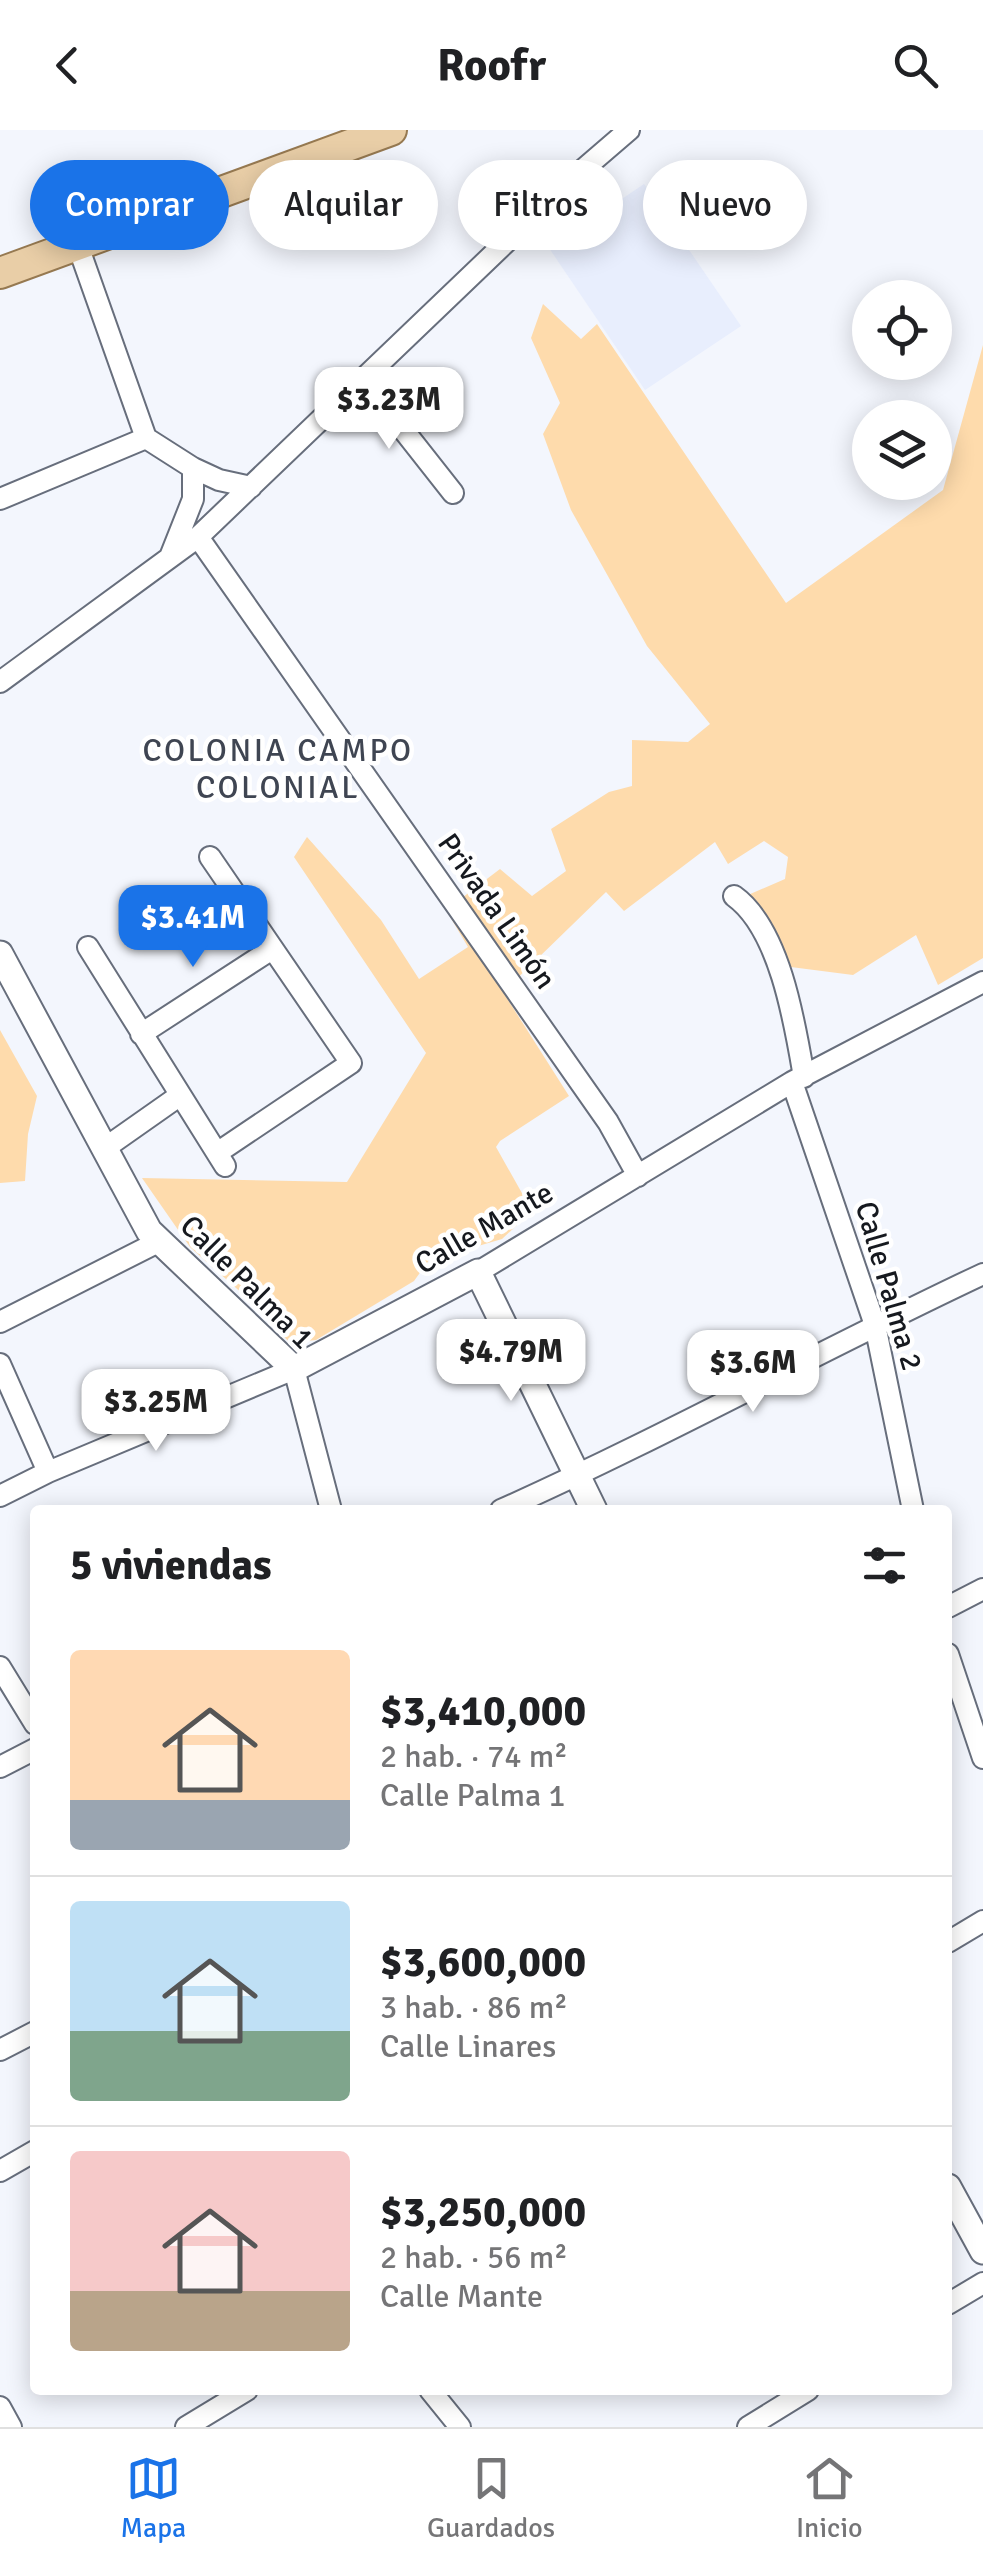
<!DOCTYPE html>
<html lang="es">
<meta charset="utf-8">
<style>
body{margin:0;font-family:Signika,sans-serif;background:#f2f2f2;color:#202124;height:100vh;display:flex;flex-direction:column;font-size:38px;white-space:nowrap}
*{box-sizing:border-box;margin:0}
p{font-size:32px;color:#757577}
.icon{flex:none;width:55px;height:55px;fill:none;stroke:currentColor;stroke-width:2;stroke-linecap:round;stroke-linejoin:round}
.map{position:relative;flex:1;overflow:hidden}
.side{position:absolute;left:30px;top:1375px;width:922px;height:890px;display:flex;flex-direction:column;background:#fff;border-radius:10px;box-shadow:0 5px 25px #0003}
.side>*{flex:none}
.guide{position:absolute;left:30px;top:30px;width:925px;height:90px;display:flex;gap:20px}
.buttons{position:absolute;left:852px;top:150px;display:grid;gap:20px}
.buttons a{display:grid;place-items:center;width:100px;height:100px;border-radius:50%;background:#fff;box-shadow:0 5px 25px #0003;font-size:50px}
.price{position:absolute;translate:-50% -85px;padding:0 22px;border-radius:20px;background:#fff;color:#222;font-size:32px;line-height:65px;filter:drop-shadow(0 2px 5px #0008)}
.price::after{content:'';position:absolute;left:50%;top:60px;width:30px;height:22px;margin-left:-15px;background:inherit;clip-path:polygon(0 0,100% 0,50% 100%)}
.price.on{background:#1a73e8;color:#fff}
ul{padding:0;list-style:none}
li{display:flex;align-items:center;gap:30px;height:250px;padding:0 40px}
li+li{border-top:2px solid #e0e0e0}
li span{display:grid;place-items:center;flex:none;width:280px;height:200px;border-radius:10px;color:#555}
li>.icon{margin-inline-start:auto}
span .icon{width:120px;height:120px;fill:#fffc;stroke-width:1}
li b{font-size:42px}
h2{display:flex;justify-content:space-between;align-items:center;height:120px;padding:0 40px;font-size:42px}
.tag{padding:0 35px;border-radius:45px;background:#fff;box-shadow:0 5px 25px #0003;font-size:35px;line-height:90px}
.tag.on{background:#1a73e8;color:#fff}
header{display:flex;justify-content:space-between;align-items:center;height:130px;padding:0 40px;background:#fff;font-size:45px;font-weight:700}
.menu{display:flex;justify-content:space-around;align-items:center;height:140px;border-top:2px solid #e0e0e0;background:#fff;font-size:28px;color:#757577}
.menu a{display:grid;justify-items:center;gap:5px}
.menu .on{color:#1a73e8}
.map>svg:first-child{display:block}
.built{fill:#e8eefd}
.green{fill:#fedbac}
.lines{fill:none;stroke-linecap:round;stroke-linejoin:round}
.minor-casing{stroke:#676e7c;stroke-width:24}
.tertiary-casing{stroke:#676e7c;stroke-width:29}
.primary-casing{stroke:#967951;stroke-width:34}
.minor{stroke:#fff;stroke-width:20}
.tertiary{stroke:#fff;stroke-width:25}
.primary{stroke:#e9cea7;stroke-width:30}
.labels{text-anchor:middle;stroke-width:9;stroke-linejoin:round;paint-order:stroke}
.street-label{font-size:30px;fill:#16191f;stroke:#fff}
.neighbourhood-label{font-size:32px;letter-spacing:2.5px;fill:#3f4552;stroke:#fff}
</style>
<header><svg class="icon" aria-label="back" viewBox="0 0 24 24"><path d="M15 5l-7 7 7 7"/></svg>Roofr<svg class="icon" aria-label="search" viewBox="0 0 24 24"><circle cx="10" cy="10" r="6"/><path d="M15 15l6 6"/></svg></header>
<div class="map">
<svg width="983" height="2297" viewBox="0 0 983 2297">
<rect width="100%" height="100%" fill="#f3f6fd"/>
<path class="built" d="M 644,54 L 741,196 L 645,260 L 549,118 Z"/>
<path class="green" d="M 543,174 L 581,209 L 597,194 L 786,473 L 943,360 L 983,215 L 983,828 L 938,855 L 916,805 L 853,845 L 783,836 L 748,765 L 785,749 L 788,727 L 764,711 L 728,734 L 715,712 L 624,781 L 606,762 L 503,862 L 569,966 L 500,1011 L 496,1017 L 532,1081 L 502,1109 L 451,1124 L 437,1119 L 414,1151 L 316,1210 L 290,1213 L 245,1166 L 190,1117 L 142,1048 L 347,1052 L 426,923 L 294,727 L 307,707 L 381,790 L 419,849 L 468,817 L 446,780 L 500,739 L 532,766 L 566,741 L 551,699 L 609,662 L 632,656 L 632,610 L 688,612 L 710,594 L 647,516 L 571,380 L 543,304 L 560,273 L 531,208 Z
M 0,900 L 37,966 L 28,1004 L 25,1051 L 0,1053 Z"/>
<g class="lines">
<defs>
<path id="minor" d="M 78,116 L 146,308 L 193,338 L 193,369 L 170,427
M 364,250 L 453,363
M 193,338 L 219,350 L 251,357
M 0,369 L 146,308
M 198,407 L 608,992 L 638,1046
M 0,552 L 198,407 L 572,49 L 629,0
M 210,727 L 351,933 L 217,1023
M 734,766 C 780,799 795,894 804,947
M 88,817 L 225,1036
M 141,904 L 272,819
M 792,952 L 875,1195 L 913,1380
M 105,1018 L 179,966
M 478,1142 L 792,952 L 983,852
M 0,1192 L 160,1111
M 0,1234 L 48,1342
M 0,1366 L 48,1342 L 294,1239 L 331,1380
M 501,1380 C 664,1307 821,1220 983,1144
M 948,1477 L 983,1459
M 948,1524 L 983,1628
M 0,1537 L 35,1594
M 0,1637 L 35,1619
M 948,1812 L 983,1791
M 0,1920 L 35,1902
M 0,2041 L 35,2021
M 948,2174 L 983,2153
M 430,2260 L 460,2297
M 0,2277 L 11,2297
M 186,2297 L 247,2260
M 748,2297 L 808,2260"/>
<path id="tertiary" d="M 0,824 L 149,1101 L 294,1239 L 478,1142 L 594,1380
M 948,2057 L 983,2121"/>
<path id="primary" d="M 0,143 L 391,0"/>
</defs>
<use href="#minor" class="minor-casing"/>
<use href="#tertiary" class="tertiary-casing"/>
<use href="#primary" class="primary-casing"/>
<use href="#minor" class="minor"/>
<use href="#tertiary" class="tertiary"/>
<use href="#primary" class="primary"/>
</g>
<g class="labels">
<g class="street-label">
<text transform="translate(497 781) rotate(55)" y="10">Privada Limón</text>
<text transform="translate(484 1098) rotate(-30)" y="10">Calle Mante</text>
<text transform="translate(247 1152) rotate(45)" y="10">Calle Palma 1</text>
<text transform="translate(889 1156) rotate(74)" y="10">Calle Palma 2</text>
</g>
<g class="neighbourhood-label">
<text x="278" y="631">COLONIA CAMPO<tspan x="278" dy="37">COLONIAL</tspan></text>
</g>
</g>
</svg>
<div class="buttons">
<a><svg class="icon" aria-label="locate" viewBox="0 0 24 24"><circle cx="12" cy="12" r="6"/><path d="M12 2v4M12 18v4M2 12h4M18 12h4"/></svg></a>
<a><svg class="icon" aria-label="layers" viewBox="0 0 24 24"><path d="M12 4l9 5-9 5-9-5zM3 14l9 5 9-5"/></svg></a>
</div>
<b class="price" style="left:389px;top:322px">$3.23M</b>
<b class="price on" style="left:193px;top:840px">$3.41M</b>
<b class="price" style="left:511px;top:1274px">$4.79M</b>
<b class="price" style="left:753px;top:1285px">$3.6M</b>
<b class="price" style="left:156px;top:1324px">$3.25M</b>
<div class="guide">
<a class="tag on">Comprar</a>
<a class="tag">Alquilar</a>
<a class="tag">Filtros</a>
<a class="tag">Nuevo</a>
</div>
<section class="side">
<h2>5 viviendas<svg class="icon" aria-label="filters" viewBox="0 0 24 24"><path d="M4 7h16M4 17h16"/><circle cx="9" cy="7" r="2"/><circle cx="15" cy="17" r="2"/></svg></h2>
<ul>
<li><span style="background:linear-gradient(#ffd9b3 75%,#9aa5b1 0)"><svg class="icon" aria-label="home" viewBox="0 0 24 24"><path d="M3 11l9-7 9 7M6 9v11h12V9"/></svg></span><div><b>$3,410,000</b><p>2 hab. · 74 m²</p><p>Calle Palma 1</p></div></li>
<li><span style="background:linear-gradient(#bfe0f5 65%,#7fa58c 0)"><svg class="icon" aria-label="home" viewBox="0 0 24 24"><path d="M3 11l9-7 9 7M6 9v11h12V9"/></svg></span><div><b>$3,600,000</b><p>3 hab. · 86 m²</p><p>Calle Linares</p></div></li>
<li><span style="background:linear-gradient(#f6c9c9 70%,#b9a48a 0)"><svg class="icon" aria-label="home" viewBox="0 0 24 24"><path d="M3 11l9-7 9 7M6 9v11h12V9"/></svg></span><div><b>$3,250,000</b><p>2 hab. · 56 m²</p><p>Calle Mante</p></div></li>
</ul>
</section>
</div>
<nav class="menu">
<a class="on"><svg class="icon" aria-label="map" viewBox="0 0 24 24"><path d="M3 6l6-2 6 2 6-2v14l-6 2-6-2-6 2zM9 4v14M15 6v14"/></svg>Mapa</a>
<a><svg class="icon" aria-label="saved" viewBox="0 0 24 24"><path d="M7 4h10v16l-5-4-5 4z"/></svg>Guardados</a>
<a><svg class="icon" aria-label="home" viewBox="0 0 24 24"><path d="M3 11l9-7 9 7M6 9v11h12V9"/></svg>Inicio</a>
</nav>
